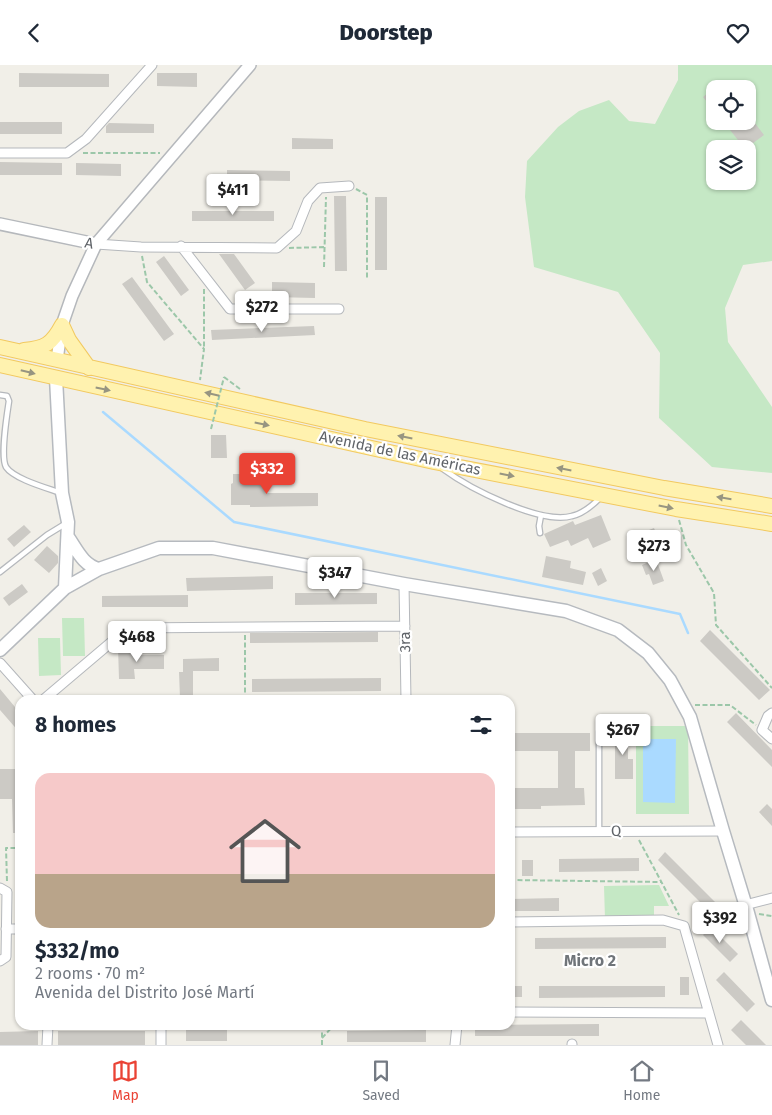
<!DOCTYPE html>
<meta charset="utf-8">
<style>
body{margin:0;font-family:"Fira Sans",sans-serif;background:#f6f6f7;color:#1f2937;height:100vh;display:flex;flex-direction:column;font-size:19px;white-space:nowrap}
*{box-sizing:border-box;margin:0}
p{font-size:16px;color:#747a83}
.icon{flex:none;width:28px;height:28px;fill:none;stroke:currentColor;stroke-width:2;stroke-linecap:round;stroke-linejoin:round}
.map{position:relative;flex:1;overflow:hidden}
.drawer{position:absolute;left:15px;top:630px;width:500px;height:335px;display:flex;flex-direction:column;background:#fff;border-radius:15px;box-shadow:0 1px 4px #0004}
.drawer>*{flex:none}
.tools{position:absolute;left:706px;top:15px;display:grid;gap:10px}
.tools a{display:grid;place-items:center;width:50px;height:50px;border-radius:10px;background:#fff;box-shadow:0 1px 4px #0004;font-size:25px}
.price{position:absolute;translate:-50% -42px;padding:0 11px;border-radius:5px;background:#fff;color:#222;font-size:16px;line-height:32px;filter:drop-shadow(0 1px 2px #0008)}
.price::after{content:'';position:absolute;left:50%;top:30px;width:15px;height:11px;margin-left:-8px;background:inherit;clip-path:polygon(0 0,100% 0,50% 100%)}
.price.active{background:#ea4335;color:#fff}
ul{padding:0;list-style:none}
li{display:grid;align-content:center;gap:10px;height:265px;padding:0 20px}
li+li{border-top:1px solid #e0e1e3}
li span{display:grid;place-items:center;height:155px;border-radius:15px;color:#555}
li>.icon{margin-inline-start:auto}
span .icon{width:90px;height:90px;fill:#fffc;stroke-width:1}
li b{font-size:21px}
h2{display:flex;justify-content:space-between;align-items:center;height:60px;padding:0 20px;font-size:21px}
header{display:flex;justify-content:space-between;align-items:center;height:65px;padding:0 20px;background:#fff;font-size:22px;font-weight:800}
.tabs{display:flex;justify-content:space-around;align-items:center;height:70px;border-top:1px solid #e0e1e3;background:#fff;font-size:14px;color:#747a83}
.tabs a{display:grid;justify-items:center;gap:2px}
.tabs .active{color:#ea4335}
.map>svg:first-child{display:block}
.green{fill:#c5e8c5;fill-rule:evenodd}
.water{fill:#aadaff}
.lines{fill:none;stroke-linecap:round;stroke-linejoin:round}
.stream{stroke:#aadaff;stroke-width:2.5}
.building{fill:#cccac5}
.service-casing{stroke:#b5b8bc;stroke-width:7}
.minor-casing{stroke:#b5b8bc;stroke-width:11}
.tertiary-casing{stroke:#b5b8bc;stroke-width:14}
.secondary-casing{stroke:#b6babf;stroke-width:15}
.primary-casing{stroke:#f2c960;stroke-width:16}
.path{stroke:#9cc7a9;stroke-width:2;stroke-dasharray:5 2.5;stroke-linecap:butt}
.service{stroke:#fff;stroke-width:4.5}
.minor{stroke:#fff;stroke-width:9}
.tertiary{stroke:#fff;stroke-width:11}
.secondary{stroke:#fff;stroke-width:12}
.primary{stroke:#fff2af;stroke-width:14}
.path-bridge{stroke:#9cc7a9;stroke-width:2;stroke-dasharray:5 2.5;stroke-linecap:butt}
.oneway{fill:#979581}
.labels{text-anchor:middle;stroke-width:4.5;stroke-linejoin:round;paint-order:stroke}
.street-label{font-size:15px;fill:#5f6368;stroke:#fff}
.neighbourhood-label{font-size:16px;font-weight:bold;fill:#70757a;stroke:#fff}
</style>
<header><svg class="icon" aria-label="back" viewBox="0 0 24 24"><path d="M15 5l-7 7 7 7"/></svg>Doorstep<svg class="icon" aria-label="heart" viewBox="0 0 24 24"><path d="M12 20l-8-8c-3-5 5-10 8-4 3-6 11-1 8 4z"/></svg></header>
<div class="map">
<svg width="772" height="980" viewBox="0 0 772 980">
<rect width="100%" height="100%" fill="#f1efe8"/>
<path class="green" d="M 678,0 L 772,0 L 772,196 L 743,200 L 725,243 L 728,277 L 772,342 L 772,408 L 712,402 L 659,353 L 660,288 L 618,227 L 534,202 L 525,132 L 527,96 L 558,62 L 579,46 L 609,35 L 629,56 L 655,59 L 678,15 ZM 715,24 L 748,24 L 748,56 L 715,56 ZM 715,84 L 748,84 L 748,116 L 715,116 Z
M 62,553 L 84,553 L 85,591 L 63,591 Z
M 38,573 L 60,573 L 61,610 L 39,611 Z
M 636,661 L 688,661 L 689,749 L 636,749 Z
M 659,820 L 669,841 L 654,841 L 654,854 L 605,854 L 604,821 Z"/>
<path class="water" d="M 643,674 L 676,674 L 675,738 L 643,737 Z"/>
<g class="lines">
<path class="stream" d="M 103,347 L 234,457 L 680,549 L 688,568"/>
</g>
<path class="building" d="M 19,8 L 109,9 L 109,22 L 19,22 Z
M 157,8 L 197,8 L 197,22 L 157,21 Z
M 715,22 L 715,47 L 703,32 Z
M 748,49 L 764,70 L 745,84 L 723,56 L 748,56 Z
M 0,57 L 62,57 L 62,69 L 0,69 Z
M 109,58 L 154,59 L 154,68 L 106,68 L 106,61 Z
M 292,73 L 333,74 L 333,84 L 292,84 Z
M 0,97 L 62,98 L 62,110 L 0,110 Z
M 76,98 L 121,99 L 121,111 L 76,110 Z
M 227,105 L 290,106 L 290,116 L 227,115 Z
M 334,131 L 346,131 L 347,206 L 335,206 Z
M 375,132 L 387,132 L 387,205 L 375,205 Z
M 192,146 L 274,146 L 274,156 L 192,156 Z
M 219,189 L 234,189 L 255,218 L 245,225 Z
M 164,191 L 189,225 L 181,231 L 156,197 Z
M 132,212 L 174,269 L 164,276 L 122,219 Z
M 272,217 L 315,218 L 315,233 L 272,232 Z
M 314,261 L 315,270 L 212,275 L 211,265 Z
M 211,370 L 226,370 L 227,393 L 211,393 Z
M 233,409 L 242,409 L 242,415 L 267,415 L 267,428 L 318,428 L 318,441 L 250,442 L 250,440 L 231,440 L 231,419 L 233,418 Z
M 601,450 L 611,475 L 593,483 L 588,473 L 571,481 L 568,475 L 550,482 L 544,469 L 573,456 L 575,460 Z
M 24,460 L 31,467 L 14,482 L 7,474 Z
M 654,463 L 660,478 L 651,482 L 644,467 Z
M 47,481 L 58,491 L 58,498 L 49,508 L 34,495 Z
M 546,491 L 571,496 L 570,503 L 586,507 L 583,520 L 542,512 Z
M 656,494 L 664,516 L 653,520 L 649,509 L 646,510 L 642,500 Z
M 601,503 L 607,516 L 598,521 L 592,508 Z
M 273,511 L 273,524 L 187,526 L 186,513 Z
M 22,519 L 28,527 L 9,541 L 3,533 Z
M 295,528 L 377,528 L 377,539 L 295,540 Z
M 188,530 L 188,542 L 102,542 L 102,531 Z
M 710,565 L 770,625 L 759,635 L 700,576 Z
M 378,567 L 378,577 L 250,578 L 250,568 Z
M 118,582 L 134,582 L 134,590 L 164,590 L 164,604 L 134,604 L 135,614 L 119,614 Z
M 219,593 L 219,606 L 193,606 L 193,632 L 180,633 L 179,607 L 183,607 L 183,594 Z
M 381,613 L 381,626 L 252,627 L 252,614 Z
M 0,624 L 20,648 L 20,668 L 0,645 Z
M 736,648 L 772,685 L 772,702 L 727,657 Z
M 615,666 L 631,666 L 631,675 L 628,675 L 628,694 L 633,694 L 633,714 L 615,714 Z
M 512,668 L 590,668 L 590,686 L 575,686 L 575,723 L 584,723 L 585,740 L 541,741 L 541,744 L 510,744 L 510,723 L 558,723 L 558,686 L 512,686 Z
M 0,704 L 20,704 L 20,768 L 13,768 L 12,734 L 0,734 Z
M 767,739 L 772,744 L 772,761 L 759,747 Z
M 665,787 L 722,844 L 715,852 L 658,795 Z
M 639,793 L 639,806 L 559,807 L 559,794 Z
M 522,795 L 533,795 L 533,811 L 522,811 Z
M 559,833 L 559,846 L 510,846 L 510,834 Z
M 711,862 L 738,889 L 730,897 L 703,870 Z
M 666,872 L 666,883 L 535,884 L 535,873 Z
M 724,907 L 755,939 L 747,947 L 716,915 Z
M 680,912 L 689,912 L 689,930 L 680,930 Z
M 510,921 L 522,921 L 522,932 L 510,932 Z
M 539,921 L 665,921 L 665,932 L 539,933 Z
M 741,955 L 766,980 L 746,980 L 731,965 Z
M 599,959 L 599,971 L 475,971 L 475,960 Z
M 186,963 L 227,963 L 227,976 L 186,976 Z
M 426,965 L 426,977 L 347,977 L 347,966 Z
M 38,966 L 38,980 L 0,980 L 0,967 Z
M 58,966 L 145,966 L 145,980 L 58,980 Z"/>
<g class="lines">
<defs>
<path id="service" d="M 0,330 L 7,331 L 9,336 C 7,350 0,391 6,402 C 14,414 47,423 61,428
M 443,404 C 469,423 540,460 572,451 C 582,449 594,439 601,432
M 540,468 L 539,461 L 541,450
M 0,507 L 47,470 L 65,459
M 599,766 L 599,667"/>
<path id="minor" d="M 0,88 L 67,88 L 86,74 L 152,0
M 96,179 L 141,182 L 277,183 L 296,166 L 308,136 L 320,123 L 349,121
M 181,181 L 230,244 L 339,244
M 404,519 L 406,635
M 0,598 L 33,635
M 43,635 L 128,563 L 405,561
M 772,648 L 768,651 L 762,665 L 772,674
M 510,767 L 723,766
M 0,823 L 7,827 L 6,892 L 0,896
M 745,840 L 772,833
M 510,857 L 663,855 L 684,861 L 718,980
M 6,864 L 20,864
M 510,947 L 709,948
M 161,960 L 161,980
M 572,979 L 572,980
M 47,980 L 48,960
M 455,980 L 457,960"/>
<path id="tertiary" d="M 0,159 L 96,179
M 57,295 L 62,260 L 72,231 L 96,179 L 250,0"/>
<path id="secondary" d="M 56,313 L 62,428 L 68,457 L 65,523
M 68,472 C 77,485 83,500 99,504
M 0,585 L 65,523 L 99,504 L 159,483 L 213,483 L 404,519 L 566,546 L 618,565 L 648,588 L 670,615 L 690,652 L 723,766 L 748,848 L 772,935"/>
<path id="primary" d="M 62,260 L 69,275 L 89,303
M 0,282 L 365,364 L 664,423 L 772,441
M 24,285 C 45,283 52,279 62,260
M 0,300 L 434,397 L 676,444 L 772,459"/>
</defs>
<use href="#service" class="service-casing"/>
<use href="#minor" class="minor-casing"/>
<use href="#tertiary" class="tertiary-casing"/>
<use href="#secondary" class="secondary-casing"/>
<use href="#primary" class="primary-casing"/>
<path class="path" d="M 83,88 L 160,88
M 356,124 L 367,130 L 367,213
M 289,183 L 325,182
M 142,191 L 147,217 L 204,284 L 200,315
M 324,202 L 326,132
M 204,224 L 204,284
M 224,312 L 240,324
M 679,455 L 686,480 L 714,528 L 716,560 L 772,623
M 245,570 L 245,635
M 695,640 L 730,640 L 756,660
M 639,775 L 679,850
M 510,815 L 661,817
M 7,816 L 6,783 L 20,783
M 759,849 L 772,851
M 322,960 L 322,980
M 322,973 L 334,960"/>
<use href="#service" class="service"/>
<use href="#minor" class="minor"/>
<use href="#tertiary" class="tertiary"/>
<use href="#secondary" class="secondary"/>
<use href="#primary" class="primary"/>
<path class="path-bridge" d="M 211,364 L 224,312"/>
</g>
<defs><path id="oneway-solid" d="M-6-.8H1V-3.2L6.5 0L1 3.2V.8H-6Z" transform="scale(1.25)"/></defs>
<g class="oneway">
<use href="#oneway-solid" transform="translate(28 307) rotate(14)"/>
<use href="#oneway-solid" transform="translate(103 324) rotate(12)"/>
<use href="#oneway-solid" transform="translate(212 329) rotate(-167)"/>
<use href="#oneway-solid" transform="translate(262 359) rotate(12)"/>
<use href="#oneway-solid" transform="translate(405 372) rotate(-169)"/>
<use href="#oneway-solid" transform="translate(564 404) rotate(-169)"/>
<use href="#oneway-solid" transform="translate(507 410) rotate(11)"/>
<use href="#oneway-solid" transform="translate(724 433) rotate(-171)"/>
<use href="#oneway-solid" transform="translate(666 442) rotate(12)"/>
</g>
<g class="labels">
<g class="street-label">
<text transform="translate(89 178) rotate(10)" y="5">A</text>
<text transform="translate(400 388) rotate(12)" y="5">Avenida de las Américas</text>
<text transform="translate(405 577) rotate(-91)" y="5">3ra</text>
<text transform="translate(616 766) rotate(-1)" y="5">Q</text>
</g>
<g class="neighbourhood-label">
<text x="590" y="901">Micro 2</text>
</g>
</g>
</svg>
<div class="tools">
<a><svg class="icon" aria-label="locate" viewBox="0 0 24 24"><circle cx="12" cy="12" r="6"/><path d="M12 2v4M12 18v4M2 12h4M18 12h4"/></svg></a>
<a><svg class="icon" aria-label="layers" viewBox="0 0 24 24"><path d="M12 4l9 5-9 5-9-5zM3 14l9 5 9-5"/></svg></a>
</div>
<b class="price" style="left:233px;top:151px">$411</b>
<b class="price" style="left:262px;top:268px">$272</b>
<b class="price active" style="left:267px;top:430px">$332</b>
<b class="price" style="left:654px;top:507px">$273</b>
<b class="price" style="left:335px;top:534px">$347</b>
<b class="price" style="left:137px;top:598px">$468</b>
<b class="price" style="left:623px;top:691px">$267</b>
<b class="price" style="left:720px;top:879px">$392</b>
<section class="drawer">
<h2>8 homes<svg class="icon" aria-label="filters" viewBox="0 0 24 24"><path d="M4 7h16M4 17h16"/><circle cx="9" cy="7" r="2"/><circle cx="15" cy="17" r="2"/></svg></h2>
<ul>
<li><span style="background:linear-gradient(#f6c9c9 65%,#b9a48a 0)"><svg class="icon" aria-label="home" viewBox="0 0 24 24"><path d="M3 11l9-7 9 7M6 9v11h12V9"/></svg></span><div><b>$332/mo</b><p>2 rooms · 70 m²</p><p>Avenida del Distrito José Martí</p></div></li>
</ul>
</section>
</div>
<nav class="tabs">
<a class="active"><svg class="icon" aria-label="map" viewBox="0 0 24 24"><path d="M3 6l6-2 6 2 6-2v14l-6 2-6-2-6 2zM9 4v14M15 6v14"/></svg>Map</a>
<a><svg class="icon" aria-label="saved" viewBox="0 0 24 24"><path d="M7 4h10v16l-5-4-5 4z"/></svg>Saved</a>
<a><svg class="icon" aria-label="home" viewBox="0 0 24 24"><path d="M3 11l9-7 9 7M6 9v11h12V9"/></svg>Home</a>
</nav>
